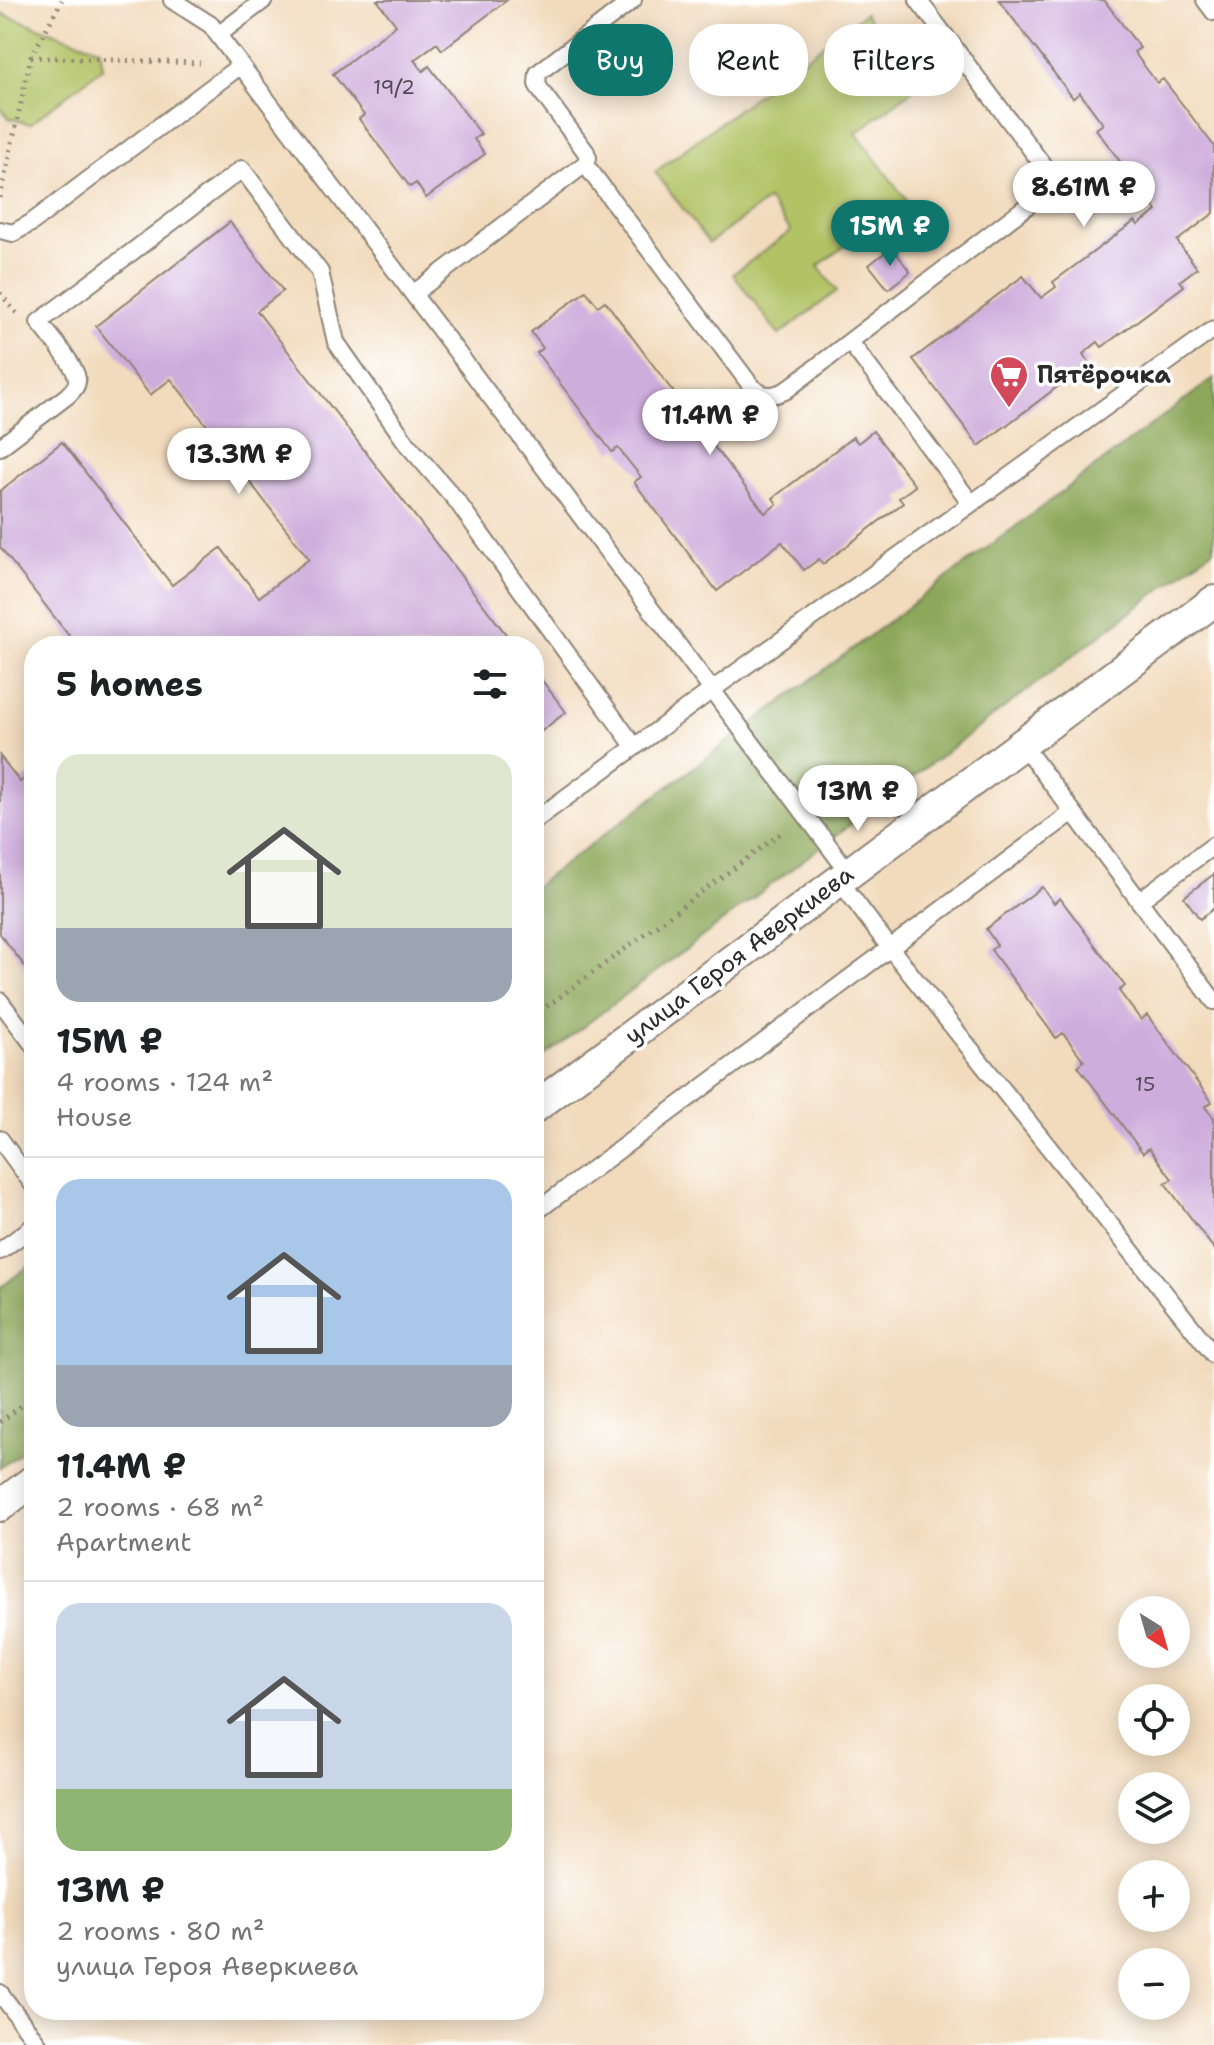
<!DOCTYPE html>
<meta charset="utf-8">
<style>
body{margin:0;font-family:"Shantell Sans",sans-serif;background:#f2f2f2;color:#202124;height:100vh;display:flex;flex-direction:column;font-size:30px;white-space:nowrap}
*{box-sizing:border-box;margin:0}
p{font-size:26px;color:#757577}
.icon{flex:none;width:44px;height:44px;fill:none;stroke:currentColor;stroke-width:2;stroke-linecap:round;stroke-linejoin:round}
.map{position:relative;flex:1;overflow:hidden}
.sheet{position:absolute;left:24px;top:636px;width:520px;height:1384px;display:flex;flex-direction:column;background:#fff;border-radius:32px;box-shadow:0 4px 20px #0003}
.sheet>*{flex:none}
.guide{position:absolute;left:568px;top:24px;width:526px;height:72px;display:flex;gap:16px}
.needle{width:52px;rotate:143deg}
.buttons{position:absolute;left:1118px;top:1596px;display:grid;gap:16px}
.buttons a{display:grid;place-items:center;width:72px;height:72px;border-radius:50%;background:#fff;box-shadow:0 4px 20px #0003;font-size:40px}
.price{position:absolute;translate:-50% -68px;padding:0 18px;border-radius:28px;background:#fff;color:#222;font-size:26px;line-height:52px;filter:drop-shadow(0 2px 4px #0008)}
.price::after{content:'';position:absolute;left:50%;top:48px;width:24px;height:18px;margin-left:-12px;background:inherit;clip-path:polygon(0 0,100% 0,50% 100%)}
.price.selected{background:#0f766e;color:#fff}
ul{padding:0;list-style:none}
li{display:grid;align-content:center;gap:16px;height:424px;padding:0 32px}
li+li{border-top:2px solid #e0e0e0}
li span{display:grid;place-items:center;height:248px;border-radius:24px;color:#555}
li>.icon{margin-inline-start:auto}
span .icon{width:144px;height:144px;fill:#fffc;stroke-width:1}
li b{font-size:34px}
h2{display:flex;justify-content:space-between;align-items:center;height:96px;padding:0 32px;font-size:34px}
.tag{padding:0 28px;border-radius:32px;background:#fff;box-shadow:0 4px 20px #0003;font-size:28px;line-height:72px}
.tag.selected{background:#0f766e;color:#fff}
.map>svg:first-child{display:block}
.green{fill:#b2c265;stroke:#6e7648;stroke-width:2}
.forest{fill:#8da85a;stroke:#5c6a42;stroke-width:2}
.building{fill:#ceacdc}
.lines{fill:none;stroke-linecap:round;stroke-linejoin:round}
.lane-casing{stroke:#8e8374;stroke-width:20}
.street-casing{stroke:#8e8374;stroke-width:34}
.path{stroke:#8e8374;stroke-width:5;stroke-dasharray:2 6;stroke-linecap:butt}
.lane{stroke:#fff;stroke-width:16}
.street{stroke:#fff;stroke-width:30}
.labels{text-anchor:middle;stroke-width:7;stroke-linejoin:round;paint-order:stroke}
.number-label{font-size:20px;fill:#544b57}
.poi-label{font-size:24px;font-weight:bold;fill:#2b2b2b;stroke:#fff;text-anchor:start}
.street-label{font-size:24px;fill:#2b2b2b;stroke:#fff}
</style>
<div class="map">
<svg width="1214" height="2045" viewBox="0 0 1214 2045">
<rect width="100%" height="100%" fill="#fff"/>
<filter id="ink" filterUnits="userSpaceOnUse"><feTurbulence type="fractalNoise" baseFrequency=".0125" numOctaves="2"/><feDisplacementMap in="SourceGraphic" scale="16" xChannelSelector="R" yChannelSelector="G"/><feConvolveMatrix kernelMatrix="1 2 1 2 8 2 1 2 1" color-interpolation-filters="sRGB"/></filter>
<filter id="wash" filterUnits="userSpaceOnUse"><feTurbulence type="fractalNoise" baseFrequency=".006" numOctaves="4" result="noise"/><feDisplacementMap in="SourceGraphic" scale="32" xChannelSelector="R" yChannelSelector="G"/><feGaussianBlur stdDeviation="1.8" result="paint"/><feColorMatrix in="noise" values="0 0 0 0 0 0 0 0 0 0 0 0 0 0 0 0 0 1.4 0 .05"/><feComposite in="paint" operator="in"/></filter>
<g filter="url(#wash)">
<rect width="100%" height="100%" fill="#f2dbbd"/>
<path class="green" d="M 0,13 L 100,49 L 103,67 L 30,124 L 9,118 L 0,107 Z
M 865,13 L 919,85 L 856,133 L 906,200 L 818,266 L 837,291 L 779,335 L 733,274 L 791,231 L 768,200 L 709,243 L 655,172 Z"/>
<path class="forest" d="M 1214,378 L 1214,549 L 534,1064 L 534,887 Z
M 34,1262 L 34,1442 L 0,1468 L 0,1288 Z"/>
<g id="blocks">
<path class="building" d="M 377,0 L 507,0 L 442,50 L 437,43 L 414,60 L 423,71 L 429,66 L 481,134 L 474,139 L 485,154 L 426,198 L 416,183 L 410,187 L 359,119 L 364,115 L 333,74 L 396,25 Z
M 999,0 L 1104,0 L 1140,48 L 1134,52 L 1157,83 L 1163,79 L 1214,146 L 1214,213 L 1177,241 L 1197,268 L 1180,281 L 1184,286 L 1102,347 L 1098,342 L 1083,354 L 1089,363 L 979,446 L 913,359 L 1023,276 L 1041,298 L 1056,287 L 1053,282 L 1135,221 L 1138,225 L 1157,211 L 1096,129 L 1103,124 L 1080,93 L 1073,98 Z
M 230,222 L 283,291 L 257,311 L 515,646 L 77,646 L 0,547 L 0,491 L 62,442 L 172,585 L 221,548 L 259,597 L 309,559 L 171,379 L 150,395 L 96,326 Z
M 892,247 L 910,272 L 888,289 L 869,265 Z
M 586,291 L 598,306 L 605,301 L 680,401 L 673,406 L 695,436 L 702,431 L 765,513 L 777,504 L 773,498 L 853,437 L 858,443 L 873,431 L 915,486 L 899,498 L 903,503 L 823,564 L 819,559 L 804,570 L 782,542 L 717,591 L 634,482 L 641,477 L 618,448 L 612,452 L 537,353 L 543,348 L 531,332 Z
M 534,670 L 566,712 L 534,737 Z
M 0,756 L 20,782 L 34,771 L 34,978 L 0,934 Z
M 1214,874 L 1214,908 L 1200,919 L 1184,897 Z
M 1042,887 L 1054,903 L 1060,898 L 1125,986 L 1119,991 L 1141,1020 L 1147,1015 L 1212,1102 L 1205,1107 L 1214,1118 L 1214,1249 L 1165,1183 L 1172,1179 L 1149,1148 L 1143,1153 L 1078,1066 L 1084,1061 L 1063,1033 L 1056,1038 L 991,950 L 997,945 L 986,929 Z"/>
</g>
</g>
<g filter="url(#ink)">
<use href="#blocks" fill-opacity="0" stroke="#8e8374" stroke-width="2"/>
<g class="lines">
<defs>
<path id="lane" d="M 172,0 L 211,25 L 218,35
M 264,0 L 218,35 L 413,294 L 585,164 L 588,158 L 586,152 L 541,91 L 537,84 L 538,73 L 633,0
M 1205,0 L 1214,12
M 585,164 L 752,387 C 763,397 771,397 785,391 L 1048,190 L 1051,179 L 1046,169 L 918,0
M 0,230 L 13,233 L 31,223 L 241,65
M 413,294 L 712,690 L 1214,329
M 850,342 L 971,503
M 0,447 L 67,396 C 72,391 78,386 77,379 C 76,365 48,334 39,322 L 242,169 L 320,272 L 336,342 L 408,445 L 456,500 L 634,746
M 1022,744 L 1073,812
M 534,821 L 712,690 L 849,873
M 839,880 L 890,948 L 1214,1355
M 1139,901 L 1214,845
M 0,1001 L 34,1046
M 0,1139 L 34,1186
M 534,1213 L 1073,812 L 1214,1001
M 0,1251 L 34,1226
M 0,1993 L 39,2045"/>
<path id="street" d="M 534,1108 L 1214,601
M 0,1506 L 34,1480"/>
</defs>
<use href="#lane" class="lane-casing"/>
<use href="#street" class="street-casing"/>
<path class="path" d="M 31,57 L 200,63
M 0,198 L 31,57 L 62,0
M 0,293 L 17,314
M 534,1016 L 784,831
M 0,1422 L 34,1396"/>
<use href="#lane" class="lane"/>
<use href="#street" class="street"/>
</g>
</g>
<defs>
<symbol id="supermarket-pin" viewBox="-11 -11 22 30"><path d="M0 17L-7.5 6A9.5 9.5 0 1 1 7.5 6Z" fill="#d1495b" stroke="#fff"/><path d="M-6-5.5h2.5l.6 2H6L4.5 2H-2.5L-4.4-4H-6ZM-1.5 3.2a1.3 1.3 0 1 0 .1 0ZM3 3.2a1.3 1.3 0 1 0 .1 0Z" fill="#fff"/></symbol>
</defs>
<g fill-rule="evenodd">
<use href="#supermarket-pin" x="987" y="353" width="44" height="60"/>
</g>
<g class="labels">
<g class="number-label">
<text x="394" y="94">19/2</text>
<text x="1145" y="1091">15</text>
</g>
<g class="poi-label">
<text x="1037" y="383">Пятёрочка</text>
</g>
<g class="street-label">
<text transform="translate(739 955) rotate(-37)" y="8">улица Героя Аверкиева</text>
</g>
</g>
</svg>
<div class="buttons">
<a><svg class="needle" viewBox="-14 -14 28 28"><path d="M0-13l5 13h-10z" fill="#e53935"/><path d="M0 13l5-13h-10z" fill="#757577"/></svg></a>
<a><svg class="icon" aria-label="locate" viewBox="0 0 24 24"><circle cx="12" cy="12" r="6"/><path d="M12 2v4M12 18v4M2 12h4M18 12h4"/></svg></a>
<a><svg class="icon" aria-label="layers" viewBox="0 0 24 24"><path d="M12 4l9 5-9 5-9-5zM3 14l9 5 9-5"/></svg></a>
<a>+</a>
<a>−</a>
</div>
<b class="price" style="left:1084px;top:229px">8.61M ₽</b>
<b class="price selected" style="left:890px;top:268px">15M ₽</b>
<b class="price" style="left:710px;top:457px">11.4M ₽</b>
<b class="price" style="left:239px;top:496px">13.3M ₽</b>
<b class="price" style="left:858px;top:833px">13M ₽</b>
<div class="guide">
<a class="tag selected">Buy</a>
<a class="tag">Rent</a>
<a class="tag">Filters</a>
</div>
<section class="sheet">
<h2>5 homes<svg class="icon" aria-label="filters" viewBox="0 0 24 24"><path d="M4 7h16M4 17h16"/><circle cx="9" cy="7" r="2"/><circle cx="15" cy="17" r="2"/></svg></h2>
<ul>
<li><span style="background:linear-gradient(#dfe7d0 70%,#9aa5b1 0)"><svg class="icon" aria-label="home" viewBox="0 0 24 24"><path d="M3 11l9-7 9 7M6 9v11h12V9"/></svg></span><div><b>15M ₽</b><p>4 rooms · 124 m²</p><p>House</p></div></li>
<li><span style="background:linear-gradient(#a9c7e8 75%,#9aa5b1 0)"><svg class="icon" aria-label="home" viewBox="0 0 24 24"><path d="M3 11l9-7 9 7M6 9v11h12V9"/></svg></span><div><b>11.4M ₽</b><p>2 rooms · 68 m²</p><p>Apartment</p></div></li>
<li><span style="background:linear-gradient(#c9d6e8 75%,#8fb573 0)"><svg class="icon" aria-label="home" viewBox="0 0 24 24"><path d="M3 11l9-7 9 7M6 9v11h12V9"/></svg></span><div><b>13M ₽</b><p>2 rooms · 80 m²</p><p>улица Героя Аверкиева</p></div></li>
</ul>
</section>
</div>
